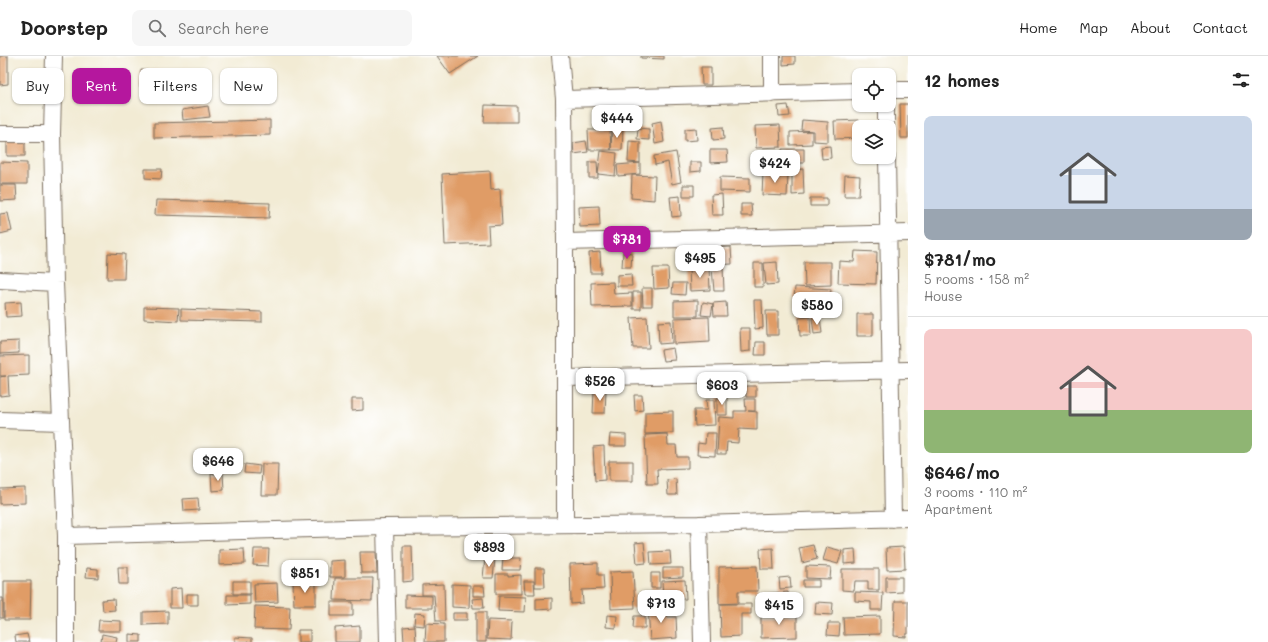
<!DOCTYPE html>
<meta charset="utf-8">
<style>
body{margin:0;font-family:Mali,sans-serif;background:#f6f6f6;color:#222;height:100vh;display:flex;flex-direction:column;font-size:15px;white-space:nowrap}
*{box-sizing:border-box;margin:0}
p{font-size:13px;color:#767676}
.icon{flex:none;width:22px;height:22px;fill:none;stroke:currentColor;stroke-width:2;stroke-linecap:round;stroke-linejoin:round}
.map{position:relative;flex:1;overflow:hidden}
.side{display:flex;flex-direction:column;background:#fff;width:360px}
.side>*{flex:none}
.top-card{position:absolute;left:12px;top:12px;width:380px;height:36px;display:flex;gap:8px}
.tools{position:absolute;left:852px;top:12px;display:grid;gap:8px}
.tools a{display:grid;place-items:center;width:44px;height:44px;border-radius:8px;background:#fff;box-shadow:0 1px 3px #0004;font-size:20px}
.price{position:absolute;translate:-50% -34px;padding:0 9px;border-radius:8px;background:#fff;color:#222;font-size:13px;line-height:26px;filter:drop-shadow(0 1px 2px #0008)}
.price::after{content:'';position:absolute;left:50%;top:24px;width:12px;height:9px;margin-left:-6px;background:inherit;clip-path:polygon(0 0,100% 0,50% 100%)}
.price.current{background:#b5179e;color:#fff}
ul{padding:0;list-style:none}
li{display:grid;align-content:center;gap:8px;height:212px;padding:0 16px}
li+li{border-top:1px solid #e0e0e0}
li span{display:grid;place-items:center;height:124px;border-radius:8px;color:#555}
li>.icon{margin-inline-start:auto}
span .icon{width:72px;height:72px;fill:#fffc;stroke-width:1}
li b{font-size:17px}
h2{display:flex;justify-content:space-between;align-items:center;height:48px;padding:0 16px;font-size:17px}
.pill{padding:0 14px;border-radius:8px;background:#fff;box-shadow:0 1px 3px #0004;font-size:14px;line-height:36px}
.pill.current{background:#b5179e;color:#fff}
header{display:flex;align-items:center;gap:24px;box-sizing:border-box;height:56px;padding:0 20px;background:#fff;border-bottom:1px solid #e0e0e0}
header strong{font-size:19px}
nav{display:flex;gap:22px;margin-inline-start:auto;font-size:14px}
.search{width:280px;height:36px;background:#f6f6f6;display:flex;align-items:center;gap:10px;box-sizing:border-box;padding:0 14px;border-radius:8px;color:#767676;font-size:15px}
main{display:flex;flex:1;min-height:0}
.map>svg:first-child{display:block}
.building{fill:#e09c66}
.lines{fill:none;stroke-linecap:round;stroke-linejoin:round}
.street-casing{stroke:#7b6e5e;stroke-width:18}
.street{stroke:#fff;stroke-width:16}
</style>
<header>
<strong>Doorstep</strong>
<div class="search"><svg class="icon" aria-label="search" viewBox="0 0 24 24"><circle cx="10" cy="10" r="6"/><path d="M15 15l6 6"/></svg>Search here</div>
<nav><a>Home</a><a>Map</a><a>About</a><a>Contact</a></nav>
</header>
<main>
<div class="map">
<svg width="908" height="586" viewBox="0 0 908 586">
<rect width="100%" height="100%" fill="#fff"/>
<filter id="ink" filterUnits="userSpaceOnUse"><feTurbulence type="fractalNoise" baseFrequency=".025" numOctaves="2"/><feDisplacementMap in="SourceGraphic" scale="8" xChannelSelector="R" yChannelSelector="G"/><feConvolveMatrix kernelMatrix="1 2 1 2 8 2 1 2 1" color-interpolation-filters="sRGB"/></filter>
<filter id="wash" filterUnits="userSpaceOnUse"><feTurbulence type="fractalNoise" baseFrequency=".012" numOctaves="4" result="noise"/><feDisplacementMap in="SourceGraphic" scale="16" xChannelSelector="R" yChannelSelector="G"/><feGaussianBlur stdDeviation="0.9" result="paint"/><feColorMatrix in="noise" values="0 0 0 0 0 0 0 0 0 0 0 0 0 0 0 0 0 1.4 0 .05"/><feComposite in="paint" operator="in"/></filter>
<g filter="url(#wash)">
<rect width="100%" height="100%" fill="#f2ebd4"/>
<g id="blocks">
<path class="building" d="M 0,0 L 8,0 L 8,28 L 0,29 Z
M 437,0 L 478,0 L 450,18 Z
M 641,0 L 664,0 L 664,3 L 641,2 Z
M 783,0 L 795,0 L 795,8 L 783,9 Z
M 701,11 L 711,11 L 711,29 L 702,29 Z
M 141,14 L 166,15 L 165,32 L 140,31 Z
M 900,48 L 908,48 L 908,82 L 901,82 Z
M 485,49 L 517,50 L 517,66 L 484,66 Z
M 788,49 L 790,60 L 779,61 L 778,50 Z
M 208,50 L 210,61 L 183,64 L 182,54 Z
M 270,64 L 270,79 L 154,82 L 154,67 Z
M 802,64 L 828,66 L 828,86 L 814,85 L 814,75 L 801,74 Z
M 859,64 L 859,82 L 835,83 L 834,65 Z
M 661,65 L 664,86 L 655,88 L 652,67 Z
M 780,69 L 781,91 L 756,92 L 755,70 Z
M 723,71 L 724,83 L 713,84 L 712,72 Z
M 612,72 L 623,72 L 622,94 L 611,94 Z
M 638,72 L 649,73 L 649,84 L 637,83 Z
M 696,72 L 697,84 L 685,85 L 685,73 Z
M 588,74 L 610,74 L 611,94 L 589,94 Z
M 812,75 L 812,88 L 790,89 L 790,76 Z
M 7,79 L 25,79 L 25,100 L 7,100 Z
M 586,85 L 588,96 L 574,98 L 573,87 Z
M 629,85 L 640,86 L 640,107 L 628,106 Z
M 830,90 L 831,102 L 822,103 L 821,91 Z
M 782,93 L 804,93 L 804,107 L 782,107 Z
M 710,94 L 727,94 L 728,106 L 710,107 Z
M 601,95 L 617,97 L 615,120 L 598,118 Z
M 676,96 L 681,126 L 672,128 L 668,106 L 655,109 L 654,100 Z
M 0,106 L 27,107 L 27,128 L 0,128 Z
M 589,106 L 597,106 L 598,122 L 589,122 Z
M 690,106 L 701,106 L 701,115 L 690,116 Z
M 640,107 L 640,118 L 618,120 L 617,109 Z
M 145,113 L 162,113 L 161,123 L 145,122 Z
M 803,113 L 804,138 L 792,139 L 792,114 Z
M 490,115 L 491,134 L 500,133 L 502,169 L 488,170 L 489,187 L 445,189 L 442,118 Z
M 763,117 L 788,118 L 787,140 L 762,139 Z
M 632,119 L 655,120 L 654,144 L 631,142 Z
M 845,119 L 860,120 L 859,140 L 844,140 Z
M 720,121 L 750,122 L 750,136 L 720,135 Z
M 0,129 L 16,129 L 17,144 L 0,145 Z
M 683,129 L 694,129 L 694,140 L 683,140 Z
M 722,138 L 723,159 L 712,159 L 711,139 Z
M 680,140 L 681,160 L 672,161 L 670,141 Z
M 810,142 L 827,142 L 827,150 L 810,150 Z
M 156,144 L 270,147 L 269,162 L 155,159 Z
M 741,148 L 751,148 L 752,160 L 741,160 Z
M 599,150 L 600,170 L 580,171 L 579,151 Z
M 8,157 L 12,175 L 0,178 L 0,158 Z
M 731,191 L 732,208 L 713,209 L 713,192 Z
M 855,195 L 877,196 L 876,228 L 838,227 L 839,205 L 854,206 Z
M 600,196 L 601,217 L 590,217 L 589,197 Z
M 623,196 L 632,197 L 631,211 L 622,211 Z
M 108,197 L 125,198 L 124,223 L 107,223 Z
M 777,206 L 778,228 L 766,229 L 764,207 Z
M 804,206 L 831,206 L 831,229 L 805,230 Z
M 754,207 L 763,207 L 763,231 L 754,231 Z
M 709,211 L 710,234 L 690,235 L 689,212 Z
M 723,211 L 724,235 L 714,235 L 712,212 Z
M 653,212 L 668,212 L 669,232 L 654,233 Z
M 631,218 L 632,230 L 617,230 L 617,219 Z
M 613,226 L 614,238 L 632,237 L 632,250 L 592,251 L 591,227 Z
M 673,227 L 686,227 L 685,239 L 672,238 Z
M 795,231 L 831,233 L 830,243 L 794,242 Z
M 642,232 L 652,232 L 652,250 L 643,250 Z
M 633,236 L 641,236 L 641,253 L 633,253 Z
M 698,244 L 698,260 L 674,260 L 674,245 Z
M 754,244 L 762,244 L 763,272 L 755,273 Z
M 21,246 L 22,260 L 6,261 L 5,247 Z
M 703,246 L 713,248 L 711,260 L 701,259 Z
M 726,246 L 727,260 L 714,260 L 713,247 Z
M 144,251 L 179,252 L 178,265 L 144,263 Z
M 181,253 L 262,256 L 262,266 L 181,264 Z
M 766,255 L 778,255 L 778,279 L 767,279 Z
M 857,258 L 873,258 L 873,280 L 857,280 Z
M 647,261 L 649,292 L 633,292 L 631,262 Z
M 709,261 L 710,286 L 674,288 L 674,262 Z
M 810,261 L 811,280 L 800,280 L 799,262 Z
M 820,261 L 822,277 L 814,278 L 812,262 Z
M 671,265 L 672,287 L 659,288 L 658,266 Z
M 740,272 L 750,272 L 750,295 L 741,296 Z
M 19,285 L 19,297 L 0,298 L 0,286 Z
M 756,286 L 765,286 L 765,299 L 755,299 Z
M 673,292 L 675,304 L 663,305 L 661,294 Z
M 29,299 L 29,319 L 8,320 L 9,339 L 0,340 L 0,321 L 6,320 L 0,320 L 0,300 Z
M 746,330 L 756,330 L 756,341 L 746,341 Z
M 594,335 L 606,335 L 605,357 L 593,357 Z
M 634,339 L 642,339 L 643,354 L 635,355 Z
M 727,341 L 727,359 L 717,359 L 717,342 Z
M 352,343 L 363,343 L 363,354 L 352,355 Z
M 745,343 L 755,343 L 755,355 L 748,355 L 757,356 L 757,374 L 739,373 L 738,387 L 727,386 L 726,398 L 717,398 L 719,361 L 734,362 L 734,355 L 746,355 Z
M 706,344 L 714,344 L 715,369 L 695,370 L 694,354 L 707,354 Z
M 673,355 L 673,377 L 645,378 L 645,356 Z
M 706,377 L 716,377 L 715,400 L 697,399 L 698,387 L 705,388 Z
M 610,378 L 626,379 L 626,390 L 609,390 Z
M 667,378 L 668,389 L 676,389 L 677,401 L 688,401 L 688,412 L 657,413 L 658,428 L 647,428 L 645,379 Z
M 604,390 L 605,424 L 595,425 L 593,391 Z
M 211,398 L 231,398 L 232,412 L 211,413 Z
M 609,405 L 633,405 L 633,425 L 609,425 Z
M 245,408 L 260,410 L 259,418 L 244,417 Z
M 262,408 L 278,408 L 277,439 L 261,439 Z
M 223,417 L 224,434 L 212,435 L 211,418 Z
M 676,423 L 677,439 L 668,439 L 667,424 Z
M 25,432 L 25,447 L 0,448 L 0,433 Z
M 198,442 L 199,454 L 184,455 L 183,443 Z
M 644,486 L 646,507 L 637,508 L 635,487 Z
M 813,489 L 817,503 L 802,507 L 799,492 Z
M 403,490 L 412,490 L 413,525 L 403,526 Z
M 827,491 L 842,495 L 838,508 L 823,504 Z
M 904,491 L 905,513 L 887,514 L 886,492 Z
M 773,492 L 774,513 L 761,513 L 760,493 Z
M 244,493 L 245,508 L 219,509 L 219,494 Z
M 254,493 L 269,493 L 268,510 L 253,509 Z
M 855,493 L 856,507 L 844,508 L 844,494 Z
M 670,495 L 671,508 L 651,509 L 650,496 Z
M 360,496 L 376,496 L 377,517 L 361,517 Z
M 485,502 L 495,503 L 493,522 L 483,522 Z
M 503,502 L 521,502 L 520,514 L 502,514 Z
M 345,504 L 345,521 L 330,521 L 330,505 Z
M 598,507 L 598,519 L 603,519 L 604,533 L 582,534 L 583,547 L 571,548 L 570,508 Z
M 757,510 L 758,535 L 738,535 L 738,547 L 719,548 L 719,511 Z
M 806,510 L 831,511 L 830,523 L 806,522 Z
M 118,511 L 128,511 L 128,528 L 119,528 Z
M 87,512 L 98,513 L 98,522 L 86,521 Z
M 535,512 L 544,512 L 545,531 L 535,531 Z
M 663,512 L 683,512 L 683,521 L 663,522 Z
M 842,513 L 879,513 L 879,534 L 868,534 L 868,525 L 855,525 L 854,535 L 842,534 Z
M 633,515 L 635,552 L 611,553 L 610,516 Z
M 651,517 L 660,517 L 660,532 L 651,532 Z
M 496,518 L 508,518 L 508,520 L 521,519 L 521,538 L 496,538 Z
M 790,521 L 791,532 L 780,533 L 779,522 Z
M 886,521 L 902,521 L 902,536 L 886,537 Z
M 335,522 L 373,522 L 372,545 L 334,544 Z
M 685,524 L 686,543 L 663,544 L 662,525 Z
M 803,524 L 819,524 L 819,531 L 803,531 Z
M 4,525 L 31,525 L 30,564 L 4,564 Z
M 233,525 L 250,525 L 250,538 L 233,538 Z
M 524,525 L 534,525 L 535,538 L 525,538 Z
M 316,526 L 316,549 L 294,549 L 293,527 Z
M 277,527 L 278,546 L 255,547 L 254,528 Z
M 444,528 L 445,565 L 436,565 L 434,539 L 422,539 L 422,529 Z
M 452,528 L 470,529 L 469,552 L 452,551 Z
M 473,530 L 484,530 L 485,540 L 473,540 Z
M 181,532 L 182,552 L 170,552 L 170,533 Z
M 788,536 L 789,546 L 762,549 L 761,538 Z
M 855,536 L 883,537 L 882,554 L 871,554 L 871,546 L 855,545 Z
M 187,538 L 198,538 L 198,549 L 187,549 Z
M 227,539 L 250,539 L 250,548 L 227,549 Z
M 405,539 L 432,540 L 432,552 L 405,552 Z
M 499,540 L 526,541 L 525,556 L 498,555 Z
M 0,542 L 3,542 L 3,562 L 0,562 Z
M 483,542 L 484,552 L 473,552 L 472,543 Z
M 552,542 L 552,553 L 536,554 L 536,543 Z
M 114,543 L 115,554 L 103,555 L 102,544 Z
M 895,545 L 908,545 L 908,578 L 906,578 L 906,581 L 894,580 Z
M 331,546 L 353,546 L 353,560 L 331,560 Z
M 816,546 L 833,547 L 832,559 L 815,558 Z
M 720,548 L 751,548 L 751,558 L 741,558 L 741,580 L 721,581 Z
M 666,549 L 667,561 L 676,561 L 677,582 L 650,584 L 648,550 Z
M 255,550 L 290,551 L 289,574 L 254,573 Z
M 168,555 L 168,568 L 143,569 L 143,556 Z
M 476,556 L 486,556 L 486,586 L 476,586 Z
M 415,557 L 425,558 L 424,570 L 414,569 Z
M 453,557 L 467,557 L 467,564 L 453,564 Z
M 607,559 L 617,560 L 616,572 L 606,571 Z
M 797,559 L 797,581 L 761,582 L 761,560 Z
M 634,560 L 645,560 L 645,572 L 633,572 Z
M 880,560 L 880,578 L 844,579 L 843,561 Z
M 99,564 L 121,565 L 121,575 L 98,575 Z
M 488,564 L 512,565 L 511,584 L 487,583 Z
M 426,567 L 444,568 L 444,586 L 425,586 Z
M 828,567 L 840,567 L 839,580 L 827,579 Z
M 360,570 L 360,586 L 335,586 L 335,572 Z
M 415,570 L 416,586 L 404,586 L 403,571 Z
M 298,574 L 310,574 L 310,586 L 298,586 Z
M 27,578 L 29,586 L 16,586 L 15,580 Z
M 102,578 L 117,581 L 116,586 L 101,586 Z
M 129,578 L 141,579 L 141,586 L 129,586 Z
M 235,581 L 252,582 L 252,586 L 235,586 Z"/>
</g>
</g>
<g filter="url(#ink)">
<use href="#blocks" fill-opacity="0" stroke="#7b6e5e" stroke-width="1"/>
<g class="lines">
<defs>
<path id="street" d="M 54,0 L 52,78 L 55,227 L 66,480 L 66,586
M 560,0 L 564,43 L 565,186 L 565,469
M 772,0 L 772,38
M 889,34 L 908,34
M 564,43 L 859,35
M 886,49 L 886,71
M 0,78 L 52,78
M 887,101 L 893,463
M 565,186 L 908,177
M 0,224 L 55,227
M 566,322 L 908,314
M 0,364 L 61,366
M 699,468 L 702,586
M 385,471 L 388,586
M 66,480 L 385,471 L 699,468 L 908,462"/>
</defs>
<use href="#street" class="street-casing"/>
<use href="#street" class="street"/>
</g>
</g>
</svg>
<div class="tools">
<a><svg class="icon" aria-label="locate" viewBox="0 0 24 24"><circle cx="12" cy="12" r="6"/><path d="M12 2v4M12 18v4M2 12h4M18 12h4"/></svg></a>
<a><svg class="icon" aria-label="layers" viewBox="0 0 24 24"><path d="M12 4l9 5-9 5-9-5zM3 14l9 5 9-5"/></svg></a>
</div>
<b class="price" style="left:617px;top:83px">$444</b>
<b class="price" style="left:775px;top:128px">$424</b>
<b class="price current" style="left:627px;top:204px">$781</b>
<b class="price" style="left:700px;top:223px">$495</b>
<b class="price" style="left:817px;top:270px">$580</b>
<b class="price" style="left:600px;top:346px">$526</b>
<b class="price" style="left:722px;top:350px">$603</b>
<b class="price" style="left:218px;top:426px">$646</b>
<b class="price" style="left:489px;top:512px">$893</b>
<b class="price" style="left:305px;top:538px">$851</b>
<b class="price" style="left:661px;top:568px">$713</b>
<b class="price" style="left:779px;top:570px">$415</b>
<div class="top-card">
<a class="pill">Buy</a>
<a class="pill current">Rent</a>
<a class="pill">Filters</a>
<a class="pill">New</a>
</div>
</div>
<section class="side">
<h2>12 homes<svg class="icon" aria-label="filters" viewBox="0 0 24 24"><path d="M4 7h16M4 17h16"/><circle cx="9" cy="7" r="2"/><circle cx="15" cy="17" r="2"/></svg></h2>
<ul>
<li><span style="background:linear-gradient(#c9d6e8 75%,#9aa5b1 0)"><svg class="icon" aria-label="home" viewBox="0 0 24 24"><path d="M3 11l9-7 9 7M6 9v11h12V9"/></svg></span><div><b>$781/mo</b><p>5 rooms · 158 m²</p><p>House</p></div></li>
<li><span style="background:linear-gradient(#f6c9c9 65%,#8fb573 0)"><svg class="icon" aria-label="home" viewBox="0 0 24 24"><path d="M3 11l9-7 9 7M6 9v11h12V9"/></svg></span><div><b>$646/mo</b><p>3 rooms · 110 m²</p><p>Apartment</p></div></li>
</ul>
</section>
</main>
